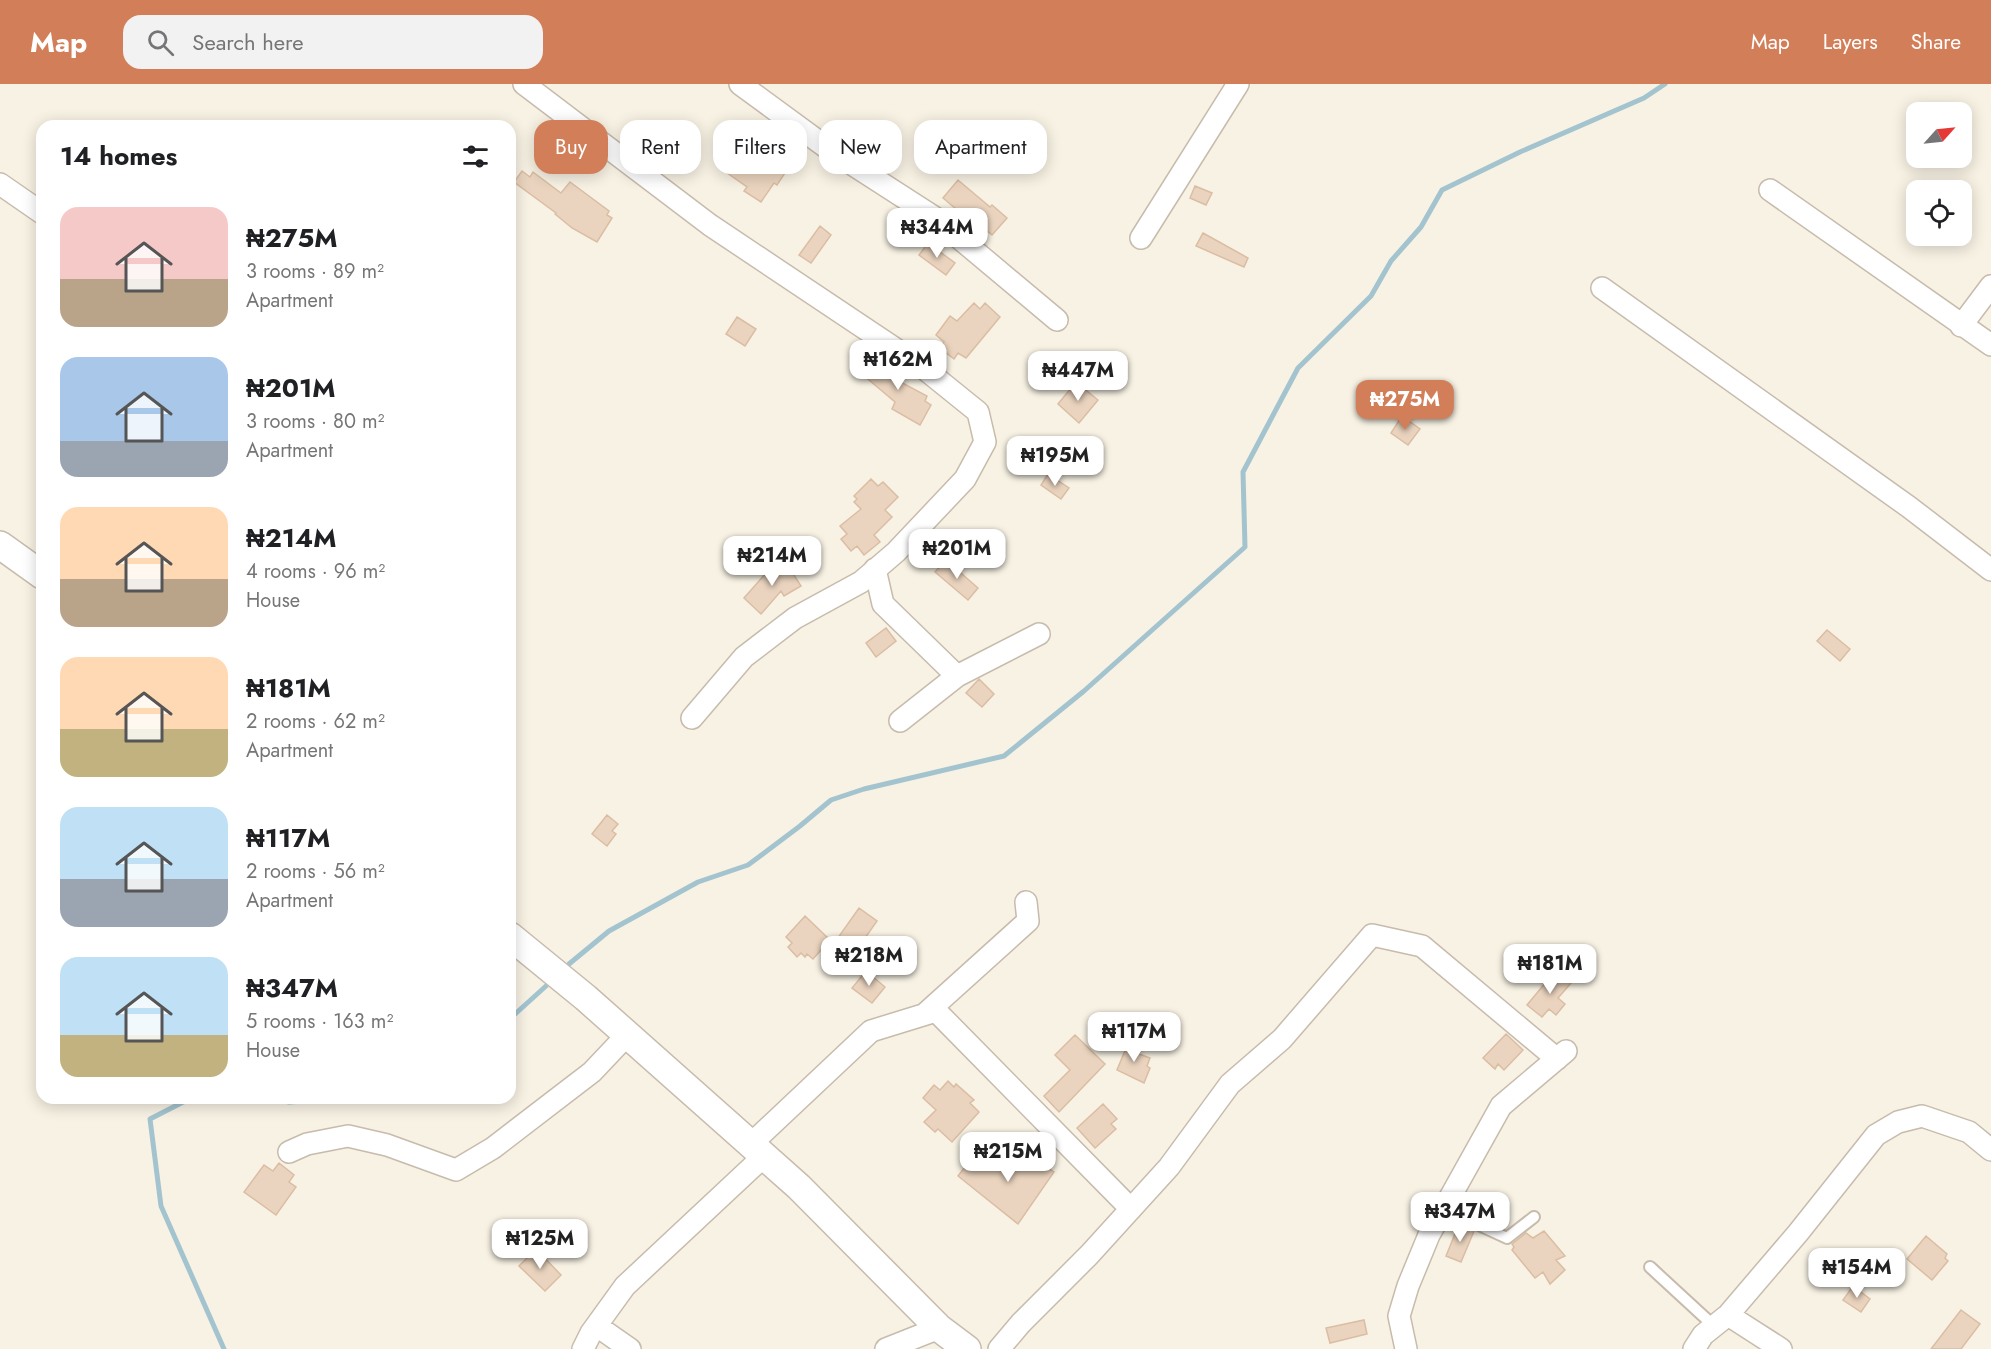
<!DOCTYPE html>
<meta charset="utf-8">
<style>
body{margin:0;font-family:Jost,sans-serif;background:#f2f2f2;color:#202124;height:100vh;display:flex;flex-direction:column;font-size:22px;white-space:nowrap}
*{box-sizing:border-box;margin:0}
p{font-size:20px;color:#757577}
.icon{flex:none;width:33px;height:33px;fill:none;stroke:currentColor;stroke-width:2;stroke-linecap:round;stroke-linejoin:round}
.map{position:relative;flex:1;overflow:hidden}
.details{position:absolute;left:36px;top:36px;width:480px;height:984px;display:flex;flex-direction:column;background:#fff;border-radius:18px;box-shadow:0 3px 15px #0003}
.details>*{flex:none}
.hud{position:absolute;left:534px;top:36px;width:570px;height:54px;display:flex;gap:12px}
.needle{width:39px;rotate:63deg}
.fabs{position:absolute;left:1906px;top:18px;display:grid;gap:12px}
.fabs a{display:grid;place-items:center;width:66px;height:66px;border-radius:12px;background:#fff;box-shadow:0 3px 15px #0003;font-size:30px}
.price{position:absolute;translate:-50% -51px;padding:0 14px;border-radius:12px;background:#fff;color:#222;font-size:20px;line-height:39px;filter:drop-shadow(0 2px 3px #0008)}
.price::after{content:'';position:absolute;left:50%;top:36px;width:18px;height:14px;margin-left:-9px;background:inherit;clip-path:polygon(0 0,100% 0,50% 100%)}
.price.active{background:#d27f59;color:#fff}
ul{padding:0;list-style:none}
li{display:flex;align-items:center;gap:18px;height:150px;padding:0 24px}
li span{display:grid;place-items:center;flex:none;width:168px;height:120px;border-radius:18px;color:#555}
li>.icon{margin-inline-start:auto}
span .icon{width:72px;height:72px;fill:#fffc;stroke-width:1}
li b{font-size:26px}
h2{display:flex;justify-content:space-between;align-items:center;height:72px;padding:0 24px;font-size:26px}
.pill{padding:0 21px;border-radius:18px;background:#fff;box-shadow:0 3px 15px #0003;font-size:21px;line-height:54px}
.pill.active{background:#d27f59;color:#fff}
header{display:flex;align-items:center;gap:36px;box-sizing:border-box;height:84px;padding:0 30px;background:#d27f59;color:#fff}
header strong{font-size:28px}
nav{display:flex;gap:33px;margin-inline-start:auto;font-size:21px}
.search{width:420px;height:54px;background:#f2f2f2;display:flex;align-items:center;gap:15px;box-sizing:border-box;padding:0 21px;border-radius:18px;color:#757577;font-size:22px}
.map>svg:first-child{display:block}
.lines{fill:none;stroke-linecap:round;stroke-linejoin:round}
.stream{stroke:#a3c4cf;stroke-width:5}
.building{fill:#ead4bf;stroke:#dabda2;stroke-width:1.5}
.service-casing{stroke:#c7bbac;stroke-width:14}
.minor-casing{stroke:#c7bbac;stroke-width:24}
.tertiary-casing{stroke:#c7bbac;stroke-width:30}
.service{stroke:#fff;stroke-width:10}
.minor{stroke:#fff;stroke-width:21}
.tertiary{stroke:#fff;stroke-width:27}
</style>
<header>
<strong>Map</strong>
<div class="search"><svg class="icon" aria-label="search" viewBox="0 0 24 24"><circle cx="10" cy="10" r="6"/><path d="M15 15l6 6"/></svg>Search here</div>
<nav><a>Map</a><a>Layers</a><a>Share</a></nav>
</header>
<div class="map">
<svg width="1991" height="1265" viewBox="0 0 1991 1265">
<rect width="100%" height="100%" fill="#f8f2e4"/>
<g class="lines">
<path class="stream" d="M 569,880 L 609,847 L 698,798 L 748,781 L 800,742 L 831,716 L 864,705 L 1004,672 L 1084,607 L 1245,463 L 1243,388 L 1298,284 L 1371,212 L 1391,177 L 1421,143 L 1442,106 L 1520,68 L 1644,14 L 1665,0
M 510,932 L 514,931 L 546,902
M 191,1014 L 150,1035 L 161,1122 L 224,1265
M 272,1014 L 289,1018 L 345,1014"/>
</g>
<path class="building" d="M 739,63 L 757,76 L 760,71 L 785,89 L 777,101 L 774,99 L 761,118 L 744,107 L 747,103 L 723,86 Z
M 522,87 L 530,93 L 533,88 L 561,109 L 570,98 L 609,127 L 607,131 L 612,134 L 597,158 L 572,144 L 555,130 L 556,129 L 514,98 Z
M 958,96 L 990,123 L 992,121 L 1007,134 L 992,151 L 965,128 L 963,131 L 943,114 Z
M 1195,102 L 1212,109 L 1206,121 L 1190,114 Z
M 820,142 L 831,151 L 811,179 L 799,171 Z
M 1203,149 L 1248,174 L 1244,183 L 1196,162 Z
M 928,159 L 955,179 L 946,191 L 919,171 Z
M 974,219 L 980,225 L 985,219 L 1000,233 L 966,274 L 958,269 L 954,275 L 940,264 L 944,258 L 936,251 L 950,232 L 957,237 Z
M 737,233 L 756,245 L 745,262 L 726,250 Z
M 880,271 L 900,286 L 893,294 L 927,312 L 925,317 L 931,321 L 920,341 L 892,325 L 895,318 L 863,291 Z
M 1076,298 L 1098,316 L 1079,339 L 1058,320 Z
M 1402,332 L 1420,345 L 1408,361 L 1391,349 Z
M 1048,390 L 1069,404 L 1061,415 L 1041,401 Z
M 871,395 L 878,402 L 883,398 L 898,413 L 885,426 L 892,433 L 874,451 L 880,458 L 864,471 L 857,462 L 851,467 L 841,455 L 847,450 L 840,442 L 861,425 L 854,418 L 857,415 L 854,412 Z
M 946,476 L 978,504 L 968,516 L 935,488 Z
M 785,477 L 801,502 L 784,512 L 781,507 L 761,530 L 744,514 L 767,488 Z
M 886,544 L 896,557 L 876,573 L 866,559 Z
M 1827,546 L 1850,565 L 1840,577 L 1817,557 Z
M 979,595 L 994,610 L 982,623 L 966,609 Z
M 607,731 L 618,740 L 612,747 L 616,750 L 607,762 L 592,750 Z
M 859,824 L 877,837 L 863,857 L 869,861 L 859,875 L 835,858 Z
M 805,832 L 830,856 L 813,875 L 807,870 L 805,873 L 801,869 L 797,873 L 788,863 L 792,859 L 786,853 Z
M 1556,886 L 1571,899 L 1558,914 L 1565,920 L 1556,931 L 1549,925 L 1542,933 L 1527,921 Z
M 866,887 L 885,903 L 872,919 L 852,904 Z
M 1506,950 L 1523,966 L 1504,986 L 1498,980 L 1495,985 L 1483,974 Z
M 1075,951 L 1105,980 L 1059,1028 L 1044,1012 L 1070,986 L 1055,971 Z
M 1129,957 L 1142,963 L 1139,970 L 1150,974 L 1147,982 L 1150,984 L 1144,999 L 1117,986 Z
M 948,997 L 954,1003 L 956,1000 L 974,1016 L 970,1019 L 979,1028 L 952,1058 L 938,1045 L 935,1048 L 924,1038 L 936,1026 L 923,1014 L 934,1001 L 940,1006 Z
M 1103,1020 L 1117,1035 L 1111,1040 L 1116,1045 L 1095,1064 L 1077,1044 Z
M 1028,1067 L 1039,1078 L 1054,1088 L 1018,1140 L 958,1092 L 976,1069 L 984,1076 L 988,1070 L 1011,1088 Z
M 279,1079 L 294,1091 L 289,1098 L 296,1103 L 276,1131 L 244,1108 L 264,1081 L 273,1087 Z
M 1459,1140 L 1474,1147 L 1461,1178 L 1446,1172 Z
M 1544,1147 L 1565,1172 L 1556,1176 L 1565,1186 L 1550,1200 L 1543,1188 L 1535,1194 L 1512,1166 L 1514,1163 L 1512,1160 L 1526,1149 L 1533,1154 Z
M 1926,1152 L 1947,1170 L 1945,1174 L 1948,1177 L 1932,1196 L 1907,1175 Z
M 536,1165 L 561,1191 L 545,1207 L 519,1182 Z
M 1853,1202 L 1870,1215 L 1861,1228 L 1843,1216 Z
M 1961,1226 L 1980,1240 L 1961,1265 L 1931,1265 Z
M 1364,1236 L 1367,1250 L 1330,1259 L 1326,1244 Z"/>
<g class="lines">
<defs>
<path id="service" d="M 1444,1125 L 1507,1154 L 1534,1133
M 1650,1183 L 1714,1242"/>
<path id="minor" d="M 524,0 L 710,141 L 921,282 L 978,328 L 985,358 L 965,395 L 896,468 L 861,498 L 795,534 L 744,573 L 692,634
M 740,0 L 830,66 L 934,133 L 1057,236
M 0,100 L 42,129
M 1770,106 L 1991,261
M 1141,154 L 1238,0
M 1602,204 L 1909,423 L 1991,486
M 1961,242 L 1991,202
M 875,485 L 883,520 L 957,592
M 900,637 L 957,592 L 1039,550
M 925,930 L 1028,837 L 1026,818
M 751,1060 L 871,947 L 936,927 L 1131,1125
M 289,1068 L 307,1060 L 348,1052 L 387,1061 L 456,1086 L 493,1064 L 592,988 L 627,951
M 1728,1231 L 1781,1265
M 597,1242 L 630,1265
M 583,1265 L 591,1249 L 625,1202 L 764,1072
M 886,1265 L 939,1244
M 999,1265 L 1021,1239 L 1089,1171 L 1169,1083 L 1230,1000 L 1282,955 L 1372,851 L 1422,862 L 1557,975
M 1406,1265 L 1399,1232 L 1408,1202 L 1429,1151 L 1501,1022 L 1566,967
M 1694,1265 L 1703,1251 L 1728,1231 L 1798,1149 L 1876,1051 L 1898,1038 L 1922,1032 L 1969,1048 L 1991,1066"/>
<path id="tertiary" d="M 0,461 L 42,491
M 510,852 L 586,914 L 799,1103 L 939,1244 L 967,1265"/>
</defs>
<use href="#service" class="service-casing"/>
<use href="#minor" class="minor-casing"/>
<use href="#tertiary" class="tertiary-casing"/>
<use href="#service" class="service"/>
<use href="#minor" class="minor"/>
<use href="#tertiary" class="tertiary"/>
</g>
</svg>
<div class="fabs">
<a><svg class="needle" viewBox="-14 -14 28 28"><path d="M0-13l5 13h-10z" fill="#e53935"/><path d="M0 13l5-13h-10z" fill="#757577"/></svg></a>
<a><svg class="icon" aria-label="locate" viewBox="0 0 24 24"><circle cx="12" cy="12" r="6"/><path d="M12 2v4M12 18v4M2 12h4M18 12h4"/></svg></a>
</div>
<b class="price" style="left:937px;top:175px">₦344M</b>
<b class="price" style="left:898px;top:307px">₦162M</b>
<b class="price" style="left:1078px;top:318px">₦447M</b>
<b class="price active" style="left:1405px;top:347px">₦275M</b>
<b class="price" style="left:1055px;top:403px">₦195M</b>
<b class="price" style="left:957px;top:496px">₦201M</b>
<b class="price" style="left:772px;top:503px">₦214M</b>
<b class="price" style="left:869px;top:903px">₦218M</b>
<b class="price" style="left:1550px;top:911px">₦181M</b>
<b class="price" style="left:1134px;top:979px">₦117M</b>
<b class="price" style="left:1008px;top:1099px">₦215M</b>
<b class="price" style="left:1460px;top:1159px">₦347M</b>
<b class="price" style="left:540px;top:1186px">₦125M</b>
<b class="price" style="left:1857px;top:1215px">₦154M</b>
<div class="hud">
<a class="pill active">Buy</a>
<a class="pill">Rent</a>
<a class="pill">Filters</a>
<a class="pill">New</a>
<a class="pill">Apartment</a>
</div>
<section class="details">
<h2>14 homes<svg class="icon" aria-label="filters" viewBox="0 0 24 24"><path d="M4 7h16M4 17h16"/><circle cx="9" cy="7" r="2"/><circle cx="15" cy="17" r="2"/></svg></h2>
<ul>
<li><span style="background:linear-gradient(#f6c9c9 60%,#b9a48a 0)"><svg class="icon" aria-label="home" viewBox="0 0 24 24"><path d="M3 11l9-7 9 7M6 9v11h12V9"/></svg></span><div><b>₦275M</b><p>3 rooms · 89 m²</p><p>Apartment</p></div></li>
<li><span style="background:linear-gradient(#a9c7e8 70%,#9aa5b1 0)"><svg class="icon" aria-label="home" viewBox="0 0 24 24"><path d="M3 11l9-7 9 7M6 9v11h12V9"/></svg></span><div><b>₦201M</b><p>3 rooms · 80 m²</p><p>Apartment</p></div></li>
<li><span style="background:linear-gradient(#ffd9b3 60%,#b9a48a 0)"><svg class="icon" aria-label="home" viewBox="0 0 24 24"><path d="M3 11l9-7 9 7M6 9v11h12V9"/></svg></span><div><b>₦214M</b><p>4 rooms · 96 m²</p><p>House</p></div></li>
<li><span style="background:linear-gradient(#ffd9b3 60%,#c2b280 0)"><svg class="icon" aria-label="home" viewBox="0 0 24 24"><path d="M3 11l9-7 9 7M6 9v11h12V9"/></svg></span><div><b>₦181M</b><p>2 rooms · 62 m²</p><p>Apartment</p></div></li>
<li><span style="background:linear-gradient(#bfe0f5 60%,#9aa5b1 0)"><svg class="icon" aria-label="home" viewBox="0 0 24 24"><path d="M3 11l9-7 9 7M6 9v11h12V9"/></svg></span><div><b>₦117M</b><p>2 rooms · 56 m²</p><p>Apartment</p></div></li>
<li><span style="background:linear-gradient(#bfe0f5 65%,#c2b280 0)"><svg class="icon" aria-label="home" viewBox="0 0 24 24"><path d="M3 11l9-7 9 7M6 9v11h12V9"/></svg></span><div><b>₦347M</b><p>5 rooms · 163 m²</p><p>House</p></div></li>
</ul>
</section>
</div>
